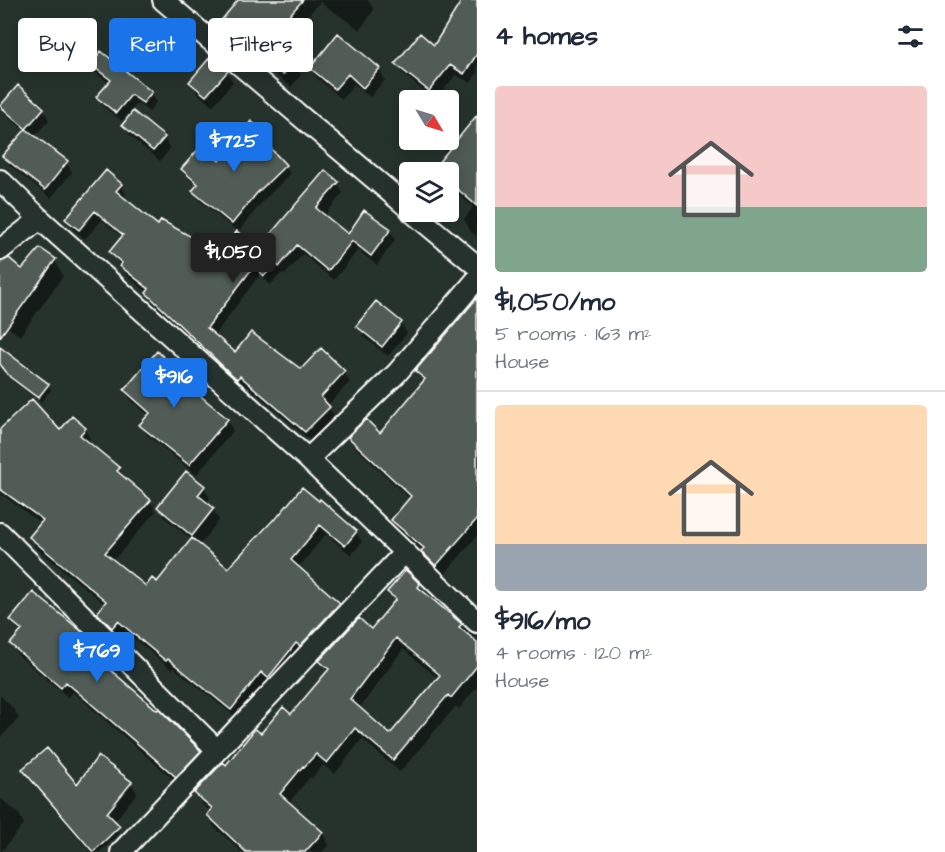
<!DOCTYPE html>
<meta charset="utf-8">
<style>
body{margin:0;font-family:"Architects Daughter",sans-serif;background:#f6f6f7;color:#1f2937;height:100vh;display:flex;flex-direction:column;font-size:22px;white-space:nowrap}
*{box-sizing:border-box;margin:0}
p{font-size:20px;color:#747a83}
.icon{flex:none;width:33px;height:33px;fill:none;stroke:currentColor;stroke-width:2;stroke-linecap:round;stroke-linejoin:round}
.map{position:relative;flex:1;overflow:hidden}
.side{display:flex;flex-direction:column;background:#fff;width:468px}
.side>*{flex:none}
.guide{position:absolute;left:18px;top:18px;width:369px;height:54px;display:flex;gap:12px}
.needle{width:39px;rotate:128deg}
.tools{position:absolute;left:399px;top:90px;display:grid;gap:12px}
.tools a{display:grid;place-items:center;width:60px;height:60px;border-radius:6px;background:#fff;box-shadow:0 3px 15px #0003;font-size:30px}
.price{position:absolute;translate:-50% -51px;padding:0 14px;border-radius:6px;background:#1a73e8;color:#fff;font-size:20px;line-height:39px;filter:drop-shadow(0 2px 3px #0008)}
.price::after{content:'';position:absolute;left:50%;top:36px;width:18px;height:14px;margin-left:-9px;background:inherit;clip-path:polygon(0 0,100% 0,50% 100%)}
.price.current{background:#222;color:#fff}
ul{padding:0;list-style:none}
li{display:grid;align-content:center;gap:12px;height:318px;padding:0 18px}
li+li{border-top:2px solid #e0e1e3}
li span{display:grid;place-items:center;height:186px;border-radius:6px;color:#555}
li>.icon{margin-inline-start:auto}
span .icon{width:108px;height:108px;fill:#fffc;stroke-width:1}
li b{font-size:26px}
h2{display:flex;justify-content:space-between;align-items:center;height:72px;padding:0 18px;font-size:26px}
.tag{padding:0 21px;border-radius:6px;background:#fff;box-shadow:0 3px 15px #0003;font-size:21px;line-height:54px}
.tag.current{background:#1a73e8;color:#fff}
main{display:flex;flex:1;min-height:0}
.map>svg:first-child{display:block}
.shadow{fill:#0007;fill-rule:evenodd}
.building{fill:#515c57;stroke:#fff;stroke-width:1.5;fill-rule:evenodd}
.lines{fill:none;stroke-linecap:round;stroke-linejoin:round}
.street-casing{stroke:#fff;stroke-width:24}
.street{stroke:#26332d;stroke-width:20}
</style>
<main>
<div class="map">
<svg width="477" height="852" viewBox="0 0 477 852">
<rect width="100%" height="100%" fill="#26332d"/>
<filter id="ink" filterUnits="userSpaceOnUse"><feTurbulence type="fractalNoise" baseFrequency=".0167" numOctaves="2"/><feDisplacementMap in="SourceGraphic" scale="12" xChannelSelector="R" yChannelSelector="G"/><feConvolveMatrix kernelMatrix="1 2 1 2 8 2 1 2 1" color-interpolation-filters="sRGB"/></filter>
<g filter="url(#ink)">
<path class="shadow" d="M 240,0 L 368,0 L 374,10 L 360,30 L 320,2 L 278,50 L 294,62 L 301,75 L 291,87 L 264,65 L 260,71 L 224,41 L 216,28 Z
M 464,0 L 477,0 L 477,73 L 471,83 L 456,75 L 435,100 L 403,74 L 397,64 L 434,48 Z
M 338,35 L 379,69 L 385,80 L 370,97 L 354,84 L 342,99 L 317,78 L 311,68 Z
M 92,65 L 151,93 L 156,102 L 149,112 L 137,103 L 122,121 L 104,107 L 98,97 L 110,83 L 98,75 Z
M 227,72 L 233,82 L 213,106 L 197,93 L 191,82 Z
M 18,87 L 43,109 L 49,120 L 34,137 L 66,162 L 72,172 L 51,198 L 10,166 L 4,156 L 26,132 L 7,116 L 1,106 Z
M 477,117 L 477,236 L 471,232 L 464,219 L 473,207 L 448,185 L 448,172 L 438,172 L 434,167 L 446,153 L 445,151 L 457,136 L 460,138 Z
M 123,125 L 164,138 L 170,149 L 160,161 L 130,136 Z
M 266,135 L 271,144 L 268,147 L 285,166 L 290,174 L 262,202 L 238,232 L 199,200 L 194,191 L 198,186 L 188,178 L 183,169 L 219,163 Z
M 338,183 L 343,193 L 324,216 L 348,236 L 390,230 L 395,240 L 377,265 L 358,250 L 334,280 L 303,254 L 285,275 L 282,273 L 270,285 L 260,274 L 214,336 L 236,354 L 301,371 L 321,350 L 344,372 L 350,382 L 327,406 L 335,417 L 311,441 L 246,385 L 243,387 L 236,382 L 153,303 L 148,293 L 127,276 L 111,252 L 123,238 L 102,220 L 85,239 L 72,228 L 67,219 L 121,185 L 126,195 L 123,199 L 158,227 L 217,261 L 256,253 Z
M 55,260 L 63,276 L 20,336 L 0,321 L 0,280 Z
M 477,298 L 477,536 L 443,576 L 429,563 L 423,551 L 399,531 L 393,520 L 410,499 L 356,448 L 350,437 L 380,435 L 424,383 L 417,371 Z
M 401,323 L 407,333 L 388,356 L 364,337 L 358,326 Z
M 0,349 L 48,385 L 51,390 L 41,402 L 14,382 L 0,363 Z
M 192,384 L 198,394 L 227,420 L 233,431 L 196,475 L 147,435 L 141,425 L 149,416 L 132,401 L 125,391 Z
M 85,429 L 90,439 L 87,443 L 119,469 L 125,479 L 150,501 L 156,511 L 113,561 L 146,588 L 157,584 L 192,540 L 165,518 L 159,507 L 204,487 L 210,498 L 205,503 L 213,509 L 219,520 L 199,546 L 228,570 L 275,522 L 302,490 L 356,532 L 362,542 L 351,555 L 326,534 L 298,568 L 339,604 L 345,614 L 274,687 L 268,681 L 238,719 L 174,668 L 172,670 L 125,631 L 119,638 L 105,623 L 99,613 L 106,605 L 36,548 L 31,538 L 42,524 L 0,493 L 0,431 L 60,432 Z
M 419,585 L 425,595 L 477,639 L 477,687 L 459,709 L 456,706 L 400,772 L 362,739 L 335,774 L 323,765 L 312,778 L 310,777 L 288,804 L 322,833 L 329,845 L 322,852 L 238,852 L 240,850 L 215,828 L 208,816 L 211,812 L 203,805 L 196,793 L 261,735 L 292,716 L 328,673 L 321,661 L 371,631 L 395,602 L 389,592 ZM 403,649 L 439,679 L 390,736 L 359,709 Z
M 12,620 L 95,648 L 102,658 L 98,662 L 199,751 L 205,762 L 182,787 L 73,692 L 68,697 L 18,655 L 12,645 L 21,634 Z
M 0,695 L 13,708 L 19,718 L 0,738 Z
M 24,769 L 77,786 L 131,783 L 137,793 L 114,822 L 120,833 L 100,852 L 90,852 L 30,779 Z
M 0,798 L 19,814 L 24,824 L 1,852 Z"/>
<path class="building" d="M 238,0 L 303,0 L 268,39 L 295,61 L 283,75 L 256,53 L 252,58 L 215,28 Z
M 462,0 L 477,0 L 477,54 L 464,74 L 450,65 L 429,91 L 395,64 L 420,33 L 434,45 Z
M 338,33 L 380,68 L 363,88 L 348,74 L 335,89 L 310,68 Z
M 101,51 L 152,92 L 143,103 L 131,95 L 116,113 L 96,97 L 111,80 L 91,65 Z
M 211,56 L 228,71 L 206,96 L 189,82 Z
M 18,85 L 44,108 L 26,129 L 0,106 Z
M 133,111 L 165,137 L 153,151 L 122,125 Z
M 477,115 L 477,206 L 448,181 L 448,172 L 439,172 L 434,168 Z
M 251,121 L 267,134 L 262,139 L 286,165 L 257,193 L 232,224 L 192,191 L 198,184 L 181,169 L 202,145 L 219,161 Z
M 26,129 L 68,161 L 45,190 L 2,156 Z
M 106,170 L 122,184 L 116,191 L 158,225 L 161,220 L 190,236 L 216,259 L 237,231 L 256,251 L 325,170 L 339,182 L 316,208 L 348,234 L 364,210 L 391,229 L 371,256 L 352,241 L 328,271 L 297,245 L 279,267 L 276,264 L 264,276 L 254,266 L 207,328 L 235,352 L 251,332 L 301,369 L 321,348 L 345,371 L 321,397 L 330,407 L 305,432 L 240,376 L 237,379 L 229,372 L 146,293 L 149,289 L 120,266 L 122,263 L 109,252 L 123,235 L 95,211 L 79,230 L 65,219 Z
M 40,248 L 56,259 L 0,337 L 0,262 L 9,258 L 22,269 Z
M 477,298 L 477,519 L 436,566 L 421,551 L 424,548 L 391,520 L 411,496 L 348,437 L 366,419 L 380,433 L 425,379 L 415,371 Z
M 376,301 L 402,322 L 382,347 L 356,326 Z
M 0,347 L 49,384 L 38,398 L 10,377 L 0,364 Z
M 157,351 L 193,383 L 190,387 L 228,419 L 189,465 L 139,425 L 150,413 L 124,390 Z
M 32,399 L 60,430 L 72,416 L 86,428 L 80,435 L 120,468 L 117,471 L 151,500 L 105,553 L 146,586 L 152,578 L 157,582 L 192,538 L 228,568 L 274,519 L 275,520 L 302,487 L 319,501 L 320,499 L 357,531 L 345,546 L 320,525 L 291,560 L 340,603 L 300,646 L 296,643 L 268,678 L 261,672 L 231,710 L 168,659 L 166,661 L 118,621 L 112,628 L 97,613 L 106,601 L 29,537 L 43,520 L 0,489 L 0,429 Z
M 186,471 L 205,486 L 198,495 L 214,508 L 192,536 L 157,507 Z
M 406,570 L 420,584 L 418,587 L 462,624 L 459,627 L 477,642 L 477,666 L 451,698 L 448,695 L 393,760 L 355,728 L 327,763 L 316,754 L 304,767 L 303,766 L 280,794 L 323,832 L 305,852 L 246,852 L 207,815 L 212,808 L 194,793 L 223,762 L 226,765 L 255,729 L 261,733 L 283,707 L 291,714 L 329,669 L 319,661 L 359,618 L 371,629 L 396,599 L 387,592 ZM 396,638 L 440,675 L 390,734 L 350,699 Z
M 33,592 L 80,630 L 97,647 L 91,653 L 157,710 L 159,709 L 201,751 L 176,777 L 66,682 L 61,688 L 10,644 L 22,630 L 10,620 Z
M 47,748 L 77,784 L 98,756 L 132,782 L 107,813 L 120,826 L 93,852 L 22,769 Z"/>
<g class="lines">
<defs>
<path id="street" d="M 163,0 L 410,209
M 0,180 L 40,219 L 308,459 L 477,622
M 412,212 L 477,266
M 0,250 L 40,219
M 308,459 L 397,373 L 477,279
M 0,533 L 217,750
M 121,852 L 405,552"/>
</defs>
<use href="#street" class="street-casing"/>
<use href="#street" class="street"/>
</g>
</g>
</svg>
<div class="tools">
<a><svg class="needle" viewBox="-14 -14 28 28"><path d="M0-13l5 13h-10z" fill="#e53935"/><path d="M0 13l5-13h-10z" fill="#747a83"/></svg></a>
<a><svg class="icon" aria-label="layers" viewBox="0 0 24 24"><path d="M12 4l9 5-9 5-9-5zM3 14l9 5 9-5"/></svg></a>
</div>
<b class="price" style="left:234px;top:173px">$725</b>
<b class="price current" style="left:233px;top:284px">$1,050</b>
<b class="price" style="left:174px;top:409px">$916</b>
<b class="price" style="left:97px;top:683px">$769</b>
<div class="guide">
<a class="tag">Buy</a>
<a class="tag current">Rent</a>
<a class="tag">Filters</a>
</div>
</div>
<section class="side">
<h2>4 homes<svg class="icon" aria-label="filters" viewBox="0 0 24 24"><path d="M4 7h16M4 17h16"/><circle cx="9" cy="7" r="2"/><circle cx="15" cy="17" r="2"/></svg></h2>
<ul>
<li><span style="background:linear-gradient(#f6c9c9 65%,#7fa58c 0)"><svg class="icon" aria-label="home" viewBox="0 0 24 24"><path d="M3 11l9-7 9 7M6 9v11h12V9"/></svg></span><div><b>$1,050/mo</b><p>5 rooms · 163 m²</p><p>House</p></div></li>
<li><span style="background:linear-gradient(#ffd9b3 75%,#9aa5b1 0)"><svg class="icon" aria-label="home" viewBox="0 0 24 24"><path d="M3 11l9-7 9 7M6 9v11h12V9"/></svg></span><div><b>$916/mo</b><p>4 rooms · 120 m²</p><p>House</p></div></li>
</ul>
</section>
</main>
